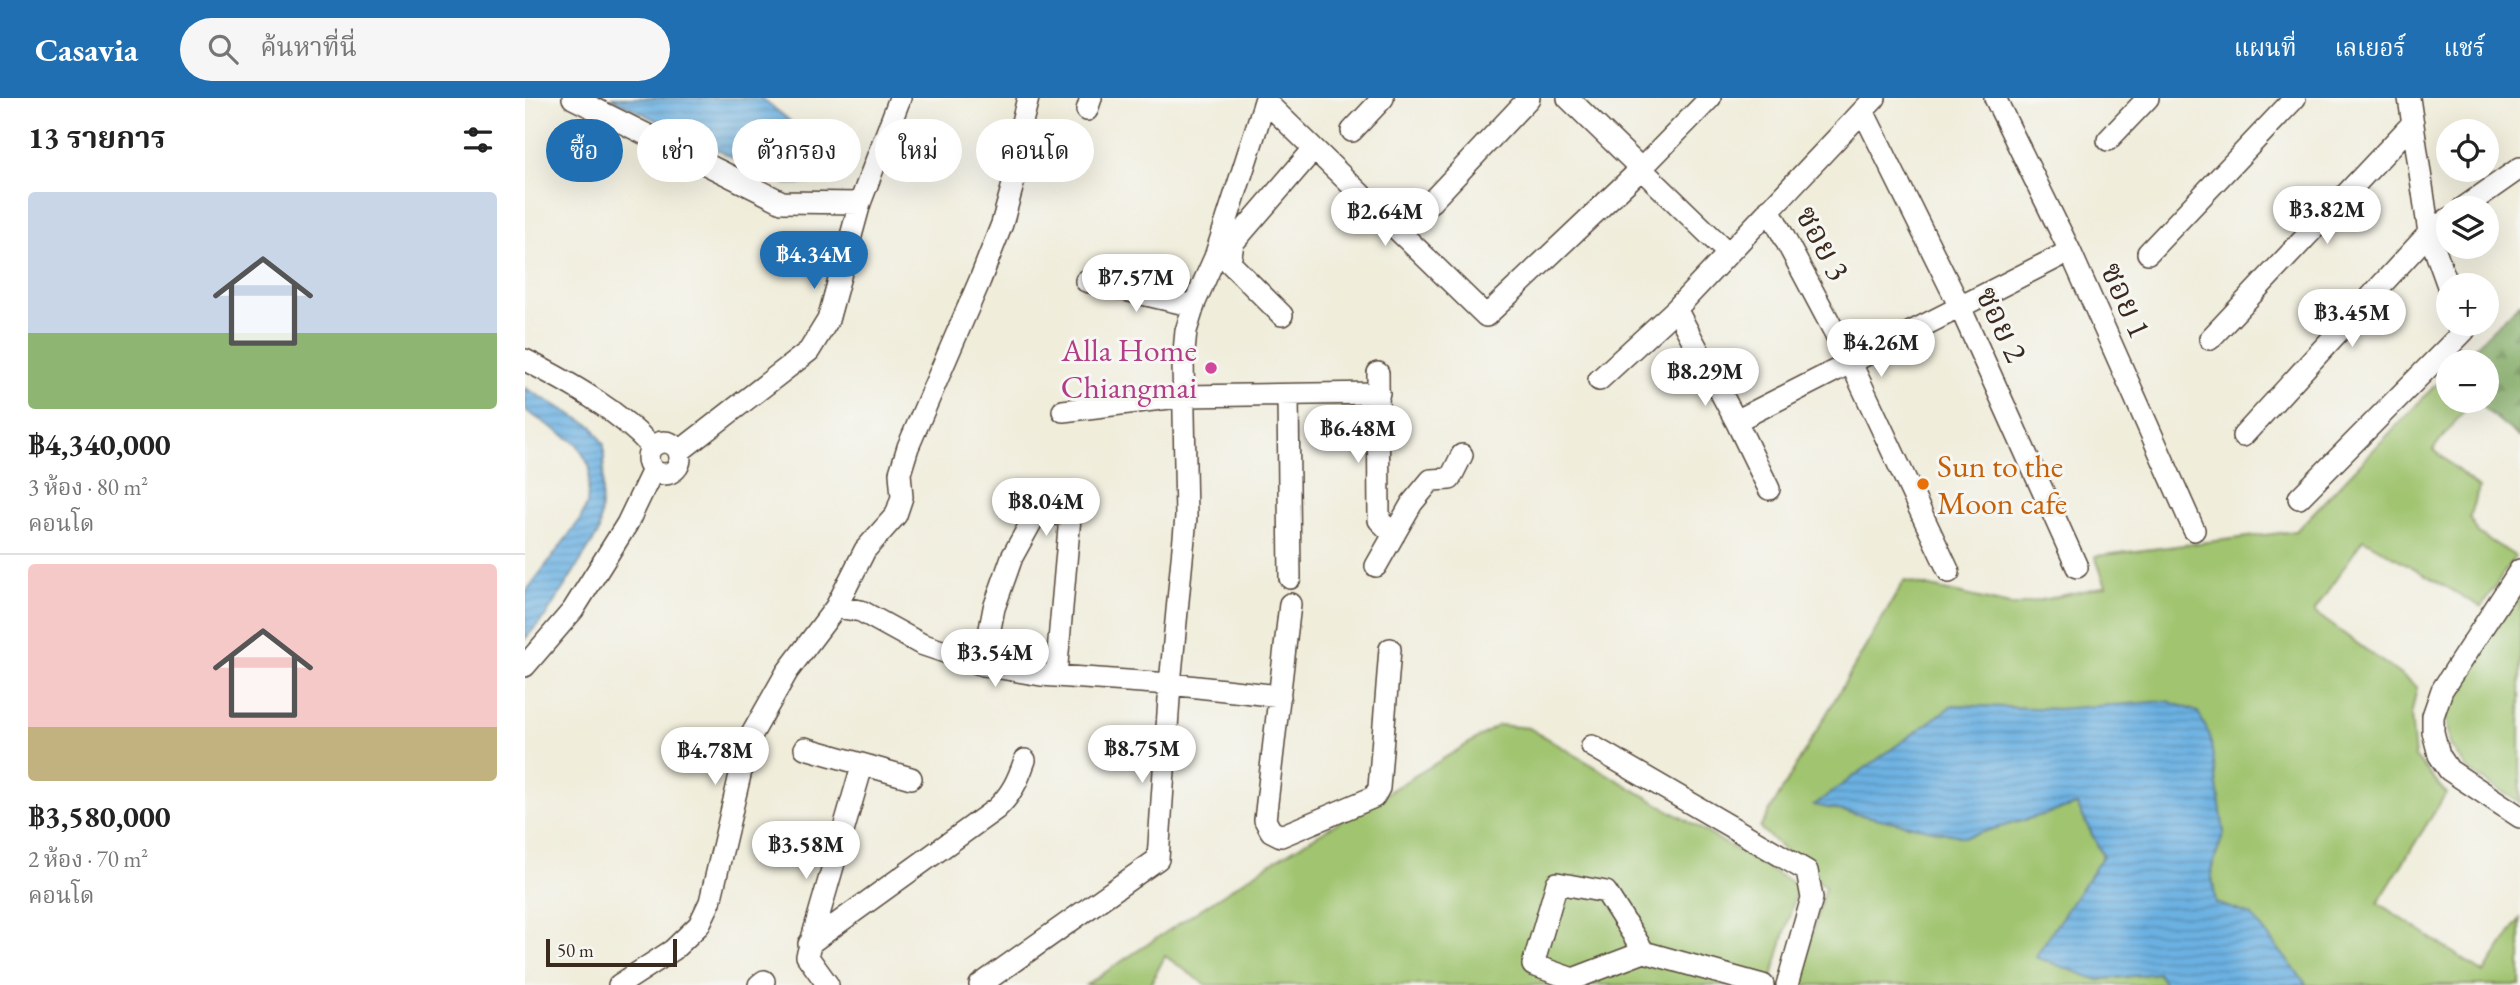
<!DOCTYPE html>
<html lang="th">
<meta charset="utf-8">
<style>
body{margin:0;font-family:"EB Garamond","Noto Serif Thai",serif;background:#f6f6f6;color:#222;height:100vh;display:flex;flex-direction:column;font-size:26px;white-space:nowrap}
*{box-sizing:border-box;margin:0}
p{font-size:23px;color:#767676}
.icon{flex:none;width:38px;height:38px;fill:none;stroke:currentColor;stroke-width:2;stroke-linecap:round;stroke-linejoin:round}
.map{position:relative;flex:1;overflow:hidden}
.drawer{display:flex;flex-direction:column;background:#fff;width:525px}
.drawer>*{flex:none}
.guide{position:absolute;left:21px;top:21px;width:665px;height:63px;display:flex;gap:14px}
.tools{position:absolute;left:1911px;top:21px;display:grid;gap:14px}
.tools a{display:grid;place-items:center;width:63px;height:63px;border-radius:50%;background:#fff;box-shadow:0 7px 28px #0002;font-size:35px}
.scale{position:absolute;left:21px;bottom:18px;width:131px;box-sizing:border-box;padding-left:7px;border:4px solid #3b2a1e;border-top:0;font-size:19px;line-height:24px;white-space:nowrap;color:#3b2a1e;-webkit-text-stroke:5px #f6f6f2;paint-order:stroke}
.price{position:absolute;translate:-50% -60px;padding:0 16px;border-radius:24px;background:#fff;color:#222;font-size:23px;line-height:46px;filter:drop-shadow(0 2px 4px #0008)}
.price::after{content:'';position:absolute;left:50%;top:42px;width:21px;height:16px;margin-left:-10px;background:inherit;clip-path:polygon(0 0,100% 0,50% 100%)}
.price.on{background:#1f6fb2;color:#fff}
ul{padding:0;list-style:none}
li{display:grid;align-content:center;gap:14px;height:371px;padding:0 28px}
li+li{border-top:2px solid #e0e0e0}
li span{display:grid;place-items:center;height:217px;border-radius:7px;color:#555}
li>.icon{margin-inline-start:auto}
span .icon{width:126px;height:126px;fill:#fffc;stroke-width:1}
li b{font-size:30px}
h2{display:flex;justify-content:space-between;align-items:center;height:84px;padding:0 28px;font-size:30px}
.pill{padding:0 24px;border-radius:32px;background:#fff;box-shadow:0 7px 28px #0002;font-size:24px;line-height:63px}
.pill.on{background:#1f6fb2;color:#fff}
header{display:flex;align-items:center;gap:42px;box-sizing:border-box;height:98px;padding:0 35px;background:#1f6fb2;color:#fff}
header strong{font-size:33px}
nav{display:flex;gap:38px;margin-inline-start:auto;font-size:24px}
.search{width:490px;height:63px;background:#f6f6f6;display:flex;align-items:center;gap:18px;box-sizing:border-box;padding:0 24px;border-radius:38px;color:#767676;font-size:26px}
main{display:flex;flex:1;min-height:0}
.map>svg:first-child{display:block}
.grass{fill:#a0c46f;stroke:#6e7746;stroke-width:2}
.forest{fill:url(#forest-firs);stroke:#5e6a40;stroke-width:2}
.water{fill:url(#water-rules);stroke:#536e80;stroke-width:2}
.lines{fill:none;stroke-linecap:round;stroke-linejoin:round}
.minor-casing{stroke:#56473a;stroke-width:24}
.minor{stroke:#fff;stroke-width:21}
.hotel-dot{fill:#d1479c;stroke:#f6f6f2;stroke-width:2.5}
.food-dot{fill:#e8710a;stroke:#f6f6f2;stroke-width:2.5}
.labels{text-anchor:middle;stroke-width:6;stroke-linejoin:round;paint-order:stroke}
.street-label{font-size:32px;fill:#3b2a1e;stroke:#f6f6f2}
.hotel-label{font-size:32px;fill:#b23c85;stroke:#f6f6f2;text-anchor:end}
.food-label{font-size:32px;fill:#c56008;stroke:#f6f6f2;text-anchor:start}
</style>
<header>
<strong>Casavia</strong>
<div class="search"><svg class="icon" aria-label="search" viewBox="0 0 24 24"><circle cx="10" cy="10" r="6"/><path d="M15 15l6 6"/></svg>ค้นหาที่นี่</div>
<nav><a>แผนที่</a><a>เลเยอร์</a><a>แชร์</a></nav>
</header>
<main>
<section class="drawer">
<h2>13 รายการ<svg class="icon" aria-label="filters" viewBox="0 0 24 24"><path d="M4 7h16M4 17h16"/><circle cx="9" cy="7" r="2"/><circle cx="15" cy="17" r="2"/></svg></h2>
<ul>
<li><span style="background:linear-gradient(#c9d6e8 65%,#8fb573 0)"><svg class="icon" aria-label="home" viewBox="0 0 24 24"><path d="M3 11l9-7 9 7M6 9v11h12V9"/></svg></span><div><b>฿4,340,000</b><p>3 ห้อง · 80 m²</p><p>คอนโด</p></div></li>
<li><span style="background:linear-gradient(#f6c9c9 75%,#c2b280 0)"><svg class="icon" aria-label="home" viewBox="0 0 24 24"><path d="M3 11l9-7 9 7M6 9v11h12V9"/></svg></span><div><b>฿3,580,000</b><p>2 ห้อง · 70 m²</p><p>คอนโด</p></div></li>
</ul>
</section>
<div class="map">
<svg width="1995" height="887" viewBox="0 0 1995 887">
<defs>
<pattern id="forest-firs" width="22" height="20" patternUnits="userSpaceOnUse" patternTransform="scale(1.75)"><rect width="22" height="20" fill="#80aa62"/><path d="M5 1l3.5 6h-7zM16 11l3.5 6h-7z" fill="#6a8b50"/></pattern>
<pattern id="water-rules" width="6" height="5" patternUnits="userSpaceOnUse" patternTransform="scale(1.75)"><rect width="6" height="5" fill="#6bb1e2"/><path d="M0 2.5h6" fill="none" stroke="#5990b7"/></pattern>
</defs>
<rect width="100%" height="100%" fill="#f6f6f2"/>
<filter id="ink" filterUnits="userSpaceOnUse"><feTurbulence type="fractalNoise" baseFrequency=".0143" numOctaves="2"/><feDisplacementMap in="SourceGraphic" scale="14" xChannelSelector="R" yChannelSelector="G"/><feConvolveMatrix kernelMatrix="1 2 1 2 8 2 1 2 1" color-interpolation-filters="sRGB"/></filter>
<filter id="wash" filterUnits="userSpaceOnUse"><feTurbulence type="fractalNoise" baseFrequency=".00686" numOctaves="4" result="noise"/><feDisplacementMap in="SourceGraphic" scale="28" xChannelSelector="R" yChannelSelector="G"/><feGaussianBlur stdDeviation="1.57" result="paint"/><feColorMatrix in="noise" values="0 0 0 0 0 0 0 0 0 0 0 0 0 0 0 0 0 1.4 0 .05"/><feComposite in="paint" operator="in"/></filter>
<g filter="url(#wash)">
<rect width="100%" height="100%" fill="#f0eddb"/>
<path class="grass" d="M 1919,278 L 1923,281 L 1923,303 L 1947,303 L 1908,351 L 1954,390 L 1945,420 L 1953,435 L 1990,458 L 1956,509 L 1838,441 L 1789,514 L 1892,589 L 1886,618 L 1890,659 L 1921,695 L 1853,805 L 1959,875 L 1995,821 L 1995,887 L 1782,887 L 1726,817 L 1691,805 L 1686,773 L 1699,734 L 1531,611 L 1428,607 L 1290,707 L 1440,739 L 1552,707 L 1578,758 L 1573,882 L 1633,875 L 1640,887 L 1273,887 L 1300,789 L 1235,730 L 1379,483 L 1489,508 L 1581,488 L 1570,458 L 1771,433 Z
M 1995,491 L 1995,705 L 1943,672 L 1925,647 L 1919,607 Z
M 974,627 L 1004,630 L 1273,788 L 1245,887 L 681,887 L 640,858 L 625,887 L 561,887 L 741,768 Z"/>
<path class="forest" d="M 1995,205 L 1995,340 L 1950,303 L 1962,303 L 1962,264 L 1934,264 Z"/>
<path class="water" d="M 86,0 L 236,0 L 264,22 L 294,66 L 287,85 L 262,86 Z
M 0,290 L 67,328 L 79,347 L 79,366 L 74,434 L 22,516 L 0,541 L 0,495 L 55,422 L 62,406 L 65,369 L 52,346 L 0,312 Z
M 1642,603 L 1673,614 L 1685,638 L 1699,734 L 1686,772 L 1691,805 L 1726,817 L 1782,887 L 1640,887 L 1633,875 L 1573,882 L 1510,859 L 1578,758 L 1552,707 L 1440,739 L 1289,707 L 1428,607 L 1531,611 Z"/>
</g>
<g filter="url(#ink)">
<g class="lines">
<defs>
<path id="minor" d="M 48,0 L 257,104 L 335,105
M 1043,0 L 1203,155
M 1470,0 L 1545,153 L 1669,432
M 1884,0 L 1904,135 L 1923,188
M 740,3 L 961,218 L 1117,70 L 1185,0
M 562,12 L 566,0
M 1338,13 L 1435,209 L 1552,469
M 827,33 L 858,0
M 1583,42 L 1623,0
M 906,104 L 1004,0
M 1938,110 L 1995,70
M 1244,111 L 1326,265 L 1424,474
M 1623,155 L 1770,0
M 561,183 L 669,208
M 1151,211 L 1211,323 L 1244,391
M 757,217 L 705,165 L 708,145 L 788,52
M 1685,241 L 1888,25
M 0,262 C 45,285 93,312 127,349
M 853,275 L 854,422 L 869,437
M 1074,282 L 1151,211 L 1350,0
M 763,298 L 765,480
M 538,313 L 661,298 L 854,295
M 1211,323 L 1545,153
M 1718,338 L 1904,135 L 1923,121
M123 360a16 16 0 1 1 32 0a16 16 0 1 1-32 0Z
M 155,353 L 284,253 L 303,222 L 335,105 L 375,0
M 1774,400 L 1939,233 L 1936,226
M 851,468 L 887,405 L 906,382 L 925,381 L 937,357
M 1995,472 L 1917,592 L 1908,618 L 1908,634 L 1914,657 L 1924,672 L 1995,719
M 765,506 L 740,722 L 746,733 L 756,738 L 849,699 L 854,690 L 865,551
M 311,509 L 336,513 L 396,546 L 458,567 L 516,577 L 645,586 L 755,598
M 458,567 L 469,510 L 487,459 L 513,412 L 545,419 L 531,577
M 0,568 L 48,512 L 102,426 L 128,372
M 1067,648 L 1282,773 L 1287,800 L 1262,887
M 280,650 L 386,680
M 284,846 L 471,711 C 487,696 493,682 500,662
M 1119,854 L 1081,794 L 1032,785 L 1008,867 L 1048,881 L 1119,854 L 1238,887
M 94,887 L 148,852 L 174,827 L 185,804 L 223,643 L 262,574 L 311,509 L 340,452 L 371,417 L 377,399 L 375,375 L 383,349 L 455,182 L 477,126 L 492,72 L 495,32 L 503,0
M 234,887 L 239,883
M 303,887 L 282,858 L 337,668
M 455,887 L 633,761 L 645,586 L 661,419 L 658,264 L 661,233 L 670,204 L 690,159 L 741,0"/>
</defs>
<use href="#minor" class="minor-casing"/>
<use href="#minor" class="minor"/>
</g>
</g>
<circle class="hotel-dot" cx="686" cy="270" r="7"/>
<circle class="food-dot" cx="1398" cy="386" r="7"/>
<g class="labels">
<g class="street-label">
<text transform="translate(1298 145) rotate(62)" y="11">ซอย 3</text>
<text transform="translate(1601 202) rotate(66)" y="11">ซอย 1</text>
<text transform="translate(1477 226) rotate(65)" y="11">ซอย 2</text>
</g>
<g class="hotel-label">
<text x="672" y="263">Alla Home<tspan x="672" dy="37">Chiangmai</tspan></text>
</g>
<g class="food-label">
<text x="1412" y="379">Sun to the<tspan x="1412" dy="37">Moon cafe</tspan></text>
</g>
</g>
</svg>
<div class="tools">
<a><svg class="icon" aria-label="locate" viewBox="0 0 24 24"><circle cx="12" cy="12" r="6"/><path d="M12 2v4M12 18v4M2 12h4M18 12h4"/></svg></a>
<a><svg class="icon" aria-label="layers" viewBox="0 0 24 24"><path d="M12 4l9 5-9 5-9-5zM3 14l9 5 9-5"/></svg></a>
<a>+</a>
<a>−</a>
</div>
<div class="scale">50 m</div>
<b class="price" style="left:1802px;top:148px">฿3.82M</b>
<b class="price" style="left:860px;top:150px">฿2.64M</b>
<b class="price on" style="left:289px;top:193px">฿4.34M</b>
<b class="price" style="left:611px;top:216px">฿7.57M</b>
<b class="price" style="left:1827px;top:251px">฿3.45M</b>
<b class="price" style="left:1356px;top:281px">฿4.26M</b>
<b class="price" style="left:1180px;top:310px">฿8.29M</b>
<b class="price" style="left:833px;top:367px">฿6.48M</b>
<b class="price" style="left:521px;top:440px">฿8.04M</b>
<b class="price" style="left:470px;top:591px">฿3.54M</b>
<b class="price" style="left:617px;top:687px">฿8.75M</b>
<b class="price" style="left:190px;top:689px">฿4.78M</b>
<b class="price" style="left:281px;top:783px">฿3.58M</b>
<div class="guide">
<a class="pill on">ซื้อ</a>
<a class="pill">เช่า</a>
<a class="pill">ตัวกรอง</a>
<a class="pill">ใหม่</a>
<a class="pill">คอนโด</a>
</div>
</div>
</main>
